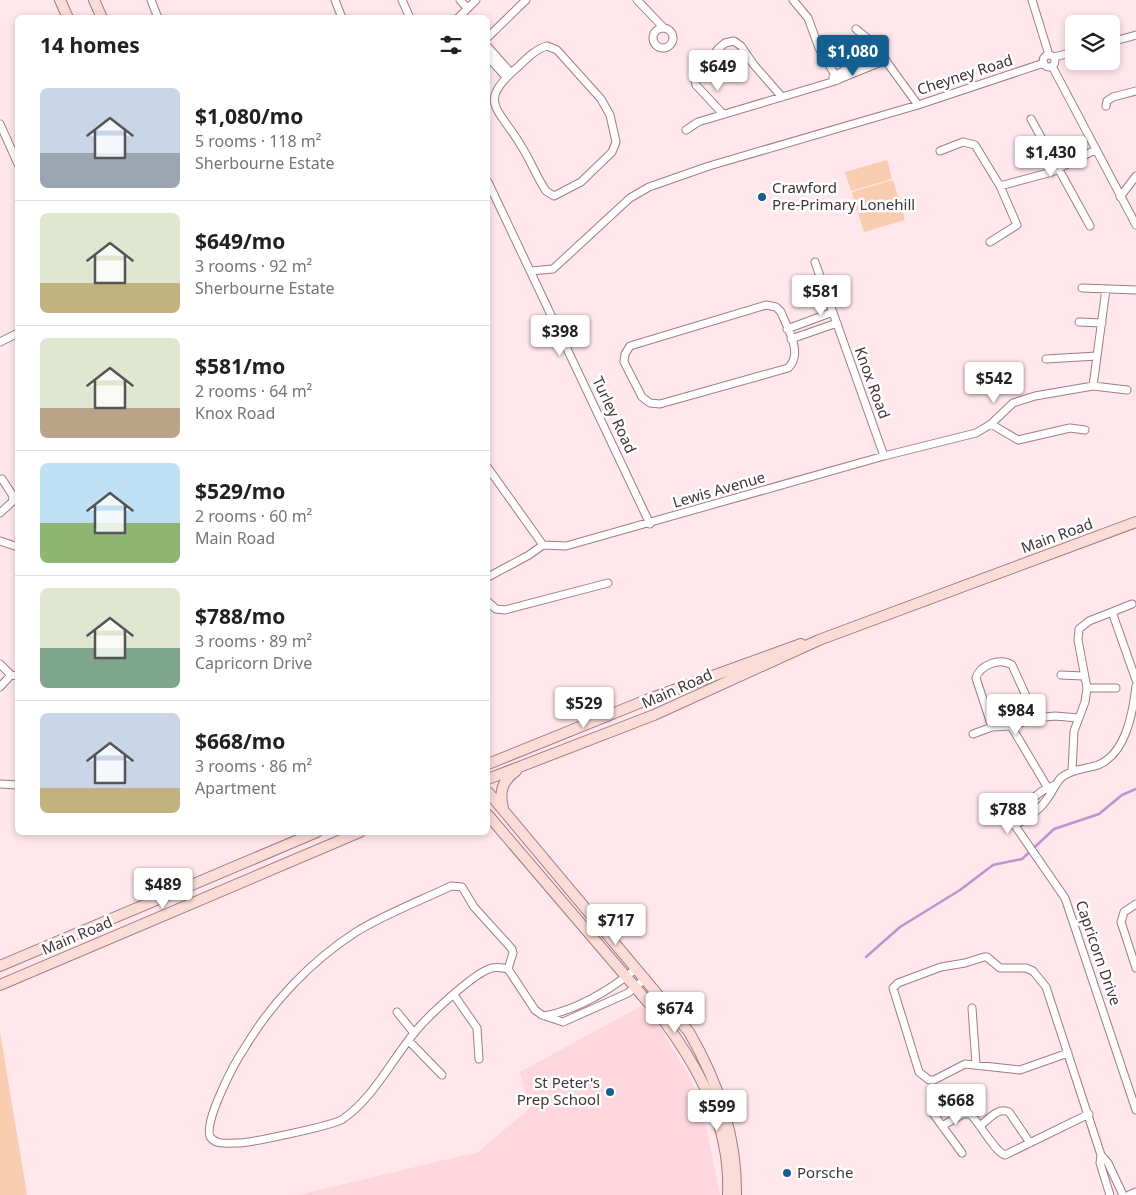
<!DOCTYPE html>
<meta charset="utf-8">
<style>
body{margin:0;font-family:"Noto Sans",sans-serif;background:#f2f2f2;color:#202124;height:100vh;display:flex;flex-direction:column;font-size:19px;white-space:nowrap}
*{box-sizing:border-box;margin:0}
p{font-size:16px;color:#757577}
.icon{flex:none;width:28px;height:28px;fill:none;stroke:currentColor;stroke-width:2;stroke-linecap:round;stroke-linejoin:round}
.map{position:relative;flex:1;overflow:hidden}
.panel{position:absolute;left:15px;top:15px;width:475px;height:820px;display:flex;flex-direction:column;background:#fff;border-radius:8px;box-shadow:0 2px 8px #0003}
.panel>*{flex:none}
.fabs{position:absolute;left:1065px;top:15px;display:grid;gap:10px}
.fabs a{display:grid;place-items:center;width:55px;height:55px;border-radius:8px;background:#fff;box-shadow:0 2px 8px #0003;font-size:25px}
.price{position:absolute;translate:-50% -42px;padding:0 11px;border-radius:5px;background:#fff;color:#222;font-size:16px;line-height:32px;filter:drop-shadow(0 1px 2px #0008)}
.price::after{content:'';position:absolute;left:50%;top:30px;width:15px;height:11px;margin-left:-8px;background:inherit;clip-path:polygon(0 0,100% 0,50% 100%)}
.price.current{background:#135f92;color:#fff}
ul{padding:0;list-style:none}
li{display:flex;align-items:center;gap:15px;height:125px;padding:0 25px}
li+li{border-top:1px solid #e0e0e0}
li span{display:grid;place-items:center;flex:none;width:140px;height:100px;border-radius:8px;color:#555}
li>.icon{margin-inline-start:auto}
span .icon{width:60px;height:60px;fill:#fffc;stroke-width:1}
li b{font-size:21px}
h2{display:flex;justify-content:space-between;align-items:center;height:60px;padding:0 25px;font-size:21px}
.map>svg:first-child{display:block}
.built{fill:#fed7de}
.green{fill:#f9cdb0}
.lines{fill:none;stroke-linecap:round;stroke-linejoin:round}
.stream{stroke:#c092cf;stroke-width:2.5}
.street-casing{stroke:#a07c83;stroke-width:9}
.secondary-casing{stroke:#a07c83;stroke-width:12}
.street{stroke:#fff;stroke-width:7}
.secondary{stroke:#fbdcd6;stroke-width:10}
.poi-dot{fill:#135f92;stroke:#fff;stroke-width:2}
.labels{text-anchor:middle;stroke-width:5;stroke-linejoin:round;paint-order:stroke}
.street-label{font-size:15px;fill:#423335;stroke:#fff}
.poi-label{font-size:15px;fill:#423335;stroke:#fff;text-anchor:start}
</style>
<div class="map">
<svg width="1136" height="1195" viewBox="0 0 1136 1195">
<rect width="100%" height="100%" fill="#ffe7eb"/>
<path class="built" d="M 641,1006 L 661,1029 L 690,1078 L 702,1107 L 720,1195 L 298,1195 L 478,1152 L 529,1109 L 520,1072 Z"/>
<path class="green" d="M 887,160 L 892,179 L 851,191 L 845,172 Z
M 893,180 L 899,199 L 857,211 L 852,192 Z
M 900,201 L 905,220 L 864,232 L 858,213 Z
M 0,1032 L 27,1195 L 0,1195 Z"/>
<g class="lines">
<path class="stream" d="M 866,957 L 900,927 L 960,890 L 993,865 L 1022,859 L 1054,829 L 1099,814 L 1122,795 L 1136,789"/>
<defs>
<path id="street" d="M 151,0 L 158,18
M 335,0 L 342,18
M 402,0 L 410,18
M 460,0 L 467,8
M 637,0 L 664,28
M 793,0 L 808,18 L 819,48 L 838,80
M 1032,0 L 1049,55
M 458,18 L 476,0
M653 38a10 10 0 1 1 20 0a10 10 0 1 1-20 0Z
M 856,29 L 873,43 L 918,105
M 488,37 L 526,0
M 1111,42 L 1136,35
M 547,46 L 557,50 L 601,99 L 610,115 L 616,142 L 612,152 L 581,182 L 554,196 L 546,191 C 536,176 530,159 520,144 C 498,107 476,102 519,66 C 527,58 536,49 547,46 Z
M 488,47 L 511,73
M1043 61a6 6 0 1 1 12 0a6 6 0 1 1-12 0Z
M 488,57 L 506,77
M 1054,57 L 1074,52
M 1052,66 L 1136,225
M 833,77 L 856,63 L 880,53
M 1106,106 L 1107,101 L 1113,97 L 1136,91
M 723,114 L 696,85 L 695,81 L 718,49 L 725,43 L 734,41 L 741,46 L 754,65 L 782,97
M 1031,119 L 1090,226
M 0,124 L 18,164
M 686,130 L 698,122 L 832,82 L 886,60
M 940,151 L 963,142 L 975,145 L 1000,186 L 1052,172 L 1095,150
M 488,182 L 650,524
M 1120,197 L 1136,176
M 990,242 L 1017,225 L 1000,186
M 815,262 L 884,456
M 531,271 L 553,269 L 630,198 L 649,187 L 709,166 L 918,105 L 1044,63
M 1082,288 L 1136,290
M 766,305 L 776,307 L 781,312 C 787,328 804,354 788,368 L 660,404 L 650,403 L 642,397 L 624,362 L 625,354 L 630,346 Z
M 1079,322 L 1102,323
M 787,329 L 833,312
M 791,339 L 837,323
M 0,342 L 18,333
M 1046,359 L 1097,356
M 1093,386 L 1127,390
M 991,424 L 1018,440 L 1070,428 L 1085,430
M 488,468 L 543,545 L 566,546 L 884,456 L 976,433 L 991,424 L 1013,403 L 1035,396 L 1093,386 L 1106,289
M 0,513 L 12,502 L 13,496 L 2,479
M 0,541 L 18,547
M 488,577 L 529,555 L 543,545
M 488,602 L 496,609 L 505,610 L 608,583
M 1132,604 L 1112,612 L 1136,680
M 1112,612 L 1089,621 L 1079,629 L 1078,640 L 1087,688 L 1116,688
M 0,664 L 11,675 L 18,676
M 1061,675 L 1083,676
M 0,687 L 11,675
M 1011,726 L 1049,790
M 992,727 L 1011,726 L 1036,718
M 973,734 L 992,727 L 976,678 C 980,665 1000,657 1012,665 L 1036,718 L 1055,716 L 1078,718
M 1072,771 L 1074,731 L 1085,702 L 1087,688
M 0,784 L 18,785
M 1055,785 L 1042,791 L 1009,817 L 1065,898 L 1136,1110
M 1015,825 C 1026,819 1040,810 1047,799 C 1053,792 1055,783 1062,777 C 1072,769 1086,769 1098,765 C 1126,754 1133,712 1136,686
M 1136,904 L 1124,912 L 1121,922 L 1136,968
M 508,969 L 513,953 L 512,949 L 474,907 L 462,887 L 451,886 C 420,901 385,914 356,932 C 311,961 271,1003 244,1049 C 235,1062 201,1126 211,1138 C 217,1145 228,1143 236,1143 C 247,1144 335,1125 343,1119 C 375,1096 390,1062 415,1032 C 427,1017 472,975 489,969 C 495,966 502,968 508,969 L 535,1010 L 542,1015 L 563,1022 L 628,993 L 646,978
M 454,995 L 477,1028 L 479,1059
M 972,1008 L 976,1064
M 397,1012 L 414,1033
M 545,1016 C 579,1009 610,990 637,968
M 409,1041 L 442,1075
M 1068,1053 L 1020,1070 L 965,1064 L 934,1080 L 929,1080 L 919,1072 L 893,988 L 898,983 L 941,967 L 965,963 L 984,957 L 987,957 L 1000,968 L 1026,968 L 1033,971 L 1046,987 L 1101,1155 L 1108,1163 L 1123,1195
M 932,1112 L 962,1153
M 981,1125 C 989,1119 998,1107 1009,1112 L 1030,1143
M 942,1126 L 963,1114 L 970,1114 C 980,1123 994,1151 1005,1155 L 1089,1114
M 1101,1155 L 1100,1163 L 1110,1195
M 1129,1195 L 1136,1192"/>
<path id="secondary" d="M 60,0 L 68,18
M 94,0 L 102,18
M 488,764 L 649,699 L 801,644
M 488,779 L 654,715 L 819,640 L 1136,522
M 488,792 L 689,1032 C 718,1082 737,1137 736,1195
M 503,808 C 499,792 502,781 516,771
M 488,815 L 664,1021 C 702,1072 731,1130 728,1195
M 0,966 L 317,832
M 0,985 L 360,832"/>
</defs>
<use href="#street" class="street-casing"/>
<use href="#secondary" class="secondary-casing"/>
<use href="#street" class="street"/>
<use href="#secondary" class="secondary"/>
</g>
<g class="poi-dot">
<circle cx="762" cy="197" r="5"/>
<circle cx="610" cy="1092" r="5"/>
<circle cx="787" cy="1173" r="5"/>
</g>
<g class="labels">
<g class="street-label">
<text transform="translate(965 75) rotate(-18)" y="5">Cheyney Road</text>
<text transform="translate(872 383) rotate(70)" y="5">Knox Road</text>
<text transform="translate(614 415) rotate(65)" y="5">Turley Road</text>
<text transform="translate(719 490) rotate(-16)" y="5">Lewis Avenue</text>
<text transform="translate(1057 536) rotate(-20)" y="5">Main Road</text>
<text transform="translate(677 689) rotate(-24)" y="5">Main Road</text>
<text transform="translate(77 936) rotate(-23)" y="5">Main Road</text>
<text transform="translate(1098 953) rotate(71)" y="5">Capricorn Drive</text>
</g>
<g class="poi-label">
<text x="772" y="193">Crawford<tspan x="772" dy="17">Pre-Primary Lonehill</tspan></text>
<text x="600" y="1088" text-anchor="end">St Peter's<tspan x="600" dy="17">Prep School</tspan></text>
<text x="797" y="1178">Porsche</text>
</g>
</g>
</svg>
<div class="fabs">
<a><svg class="icon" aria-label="layers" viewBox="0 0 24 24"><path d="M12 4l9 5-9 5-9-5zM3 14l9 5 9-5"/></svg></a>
</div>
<b class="price current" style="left:853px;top:77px">$1,080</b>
<b class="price" style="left:718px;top:92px">$649</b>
<b class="price" style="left:1051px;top:178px">$1,430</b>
<b class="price" style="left:821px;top:317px">$581</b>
<b class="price" style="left:560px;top:357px">$398</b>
<b class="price" style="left:994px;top:404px">$542</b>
<b class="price" style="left:584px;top:729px">$529</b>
<b class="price" style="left:1016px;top:736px">$984</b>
<b class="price" style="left:1008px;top:835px">$788</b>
<b class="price" style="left:163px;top:910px">$489</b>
<b class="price" style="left:616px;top:946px">$717</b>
<b class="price" style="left:675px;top:1034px">$674</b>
<b class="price" style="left:956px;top:1126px">$668</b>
<b class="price" style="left:717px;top:1132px">$599</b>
<section class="panel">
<h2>14 homes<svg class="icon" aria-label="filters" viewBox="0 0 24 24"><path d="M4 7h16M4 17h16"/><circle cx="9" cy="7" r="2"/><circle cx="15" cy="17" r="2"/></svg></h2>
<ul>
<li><span style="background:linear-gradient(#c9d6e8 65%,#9aa5b1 0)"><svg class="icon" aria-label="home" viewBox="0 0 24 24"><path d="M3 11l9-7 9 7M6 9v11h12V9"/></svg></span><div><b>$1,080/mo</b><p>5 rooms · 118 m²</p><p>Sherbourne Estate</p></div></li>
<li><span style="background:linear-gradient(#dfe7d0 70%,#c2b280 0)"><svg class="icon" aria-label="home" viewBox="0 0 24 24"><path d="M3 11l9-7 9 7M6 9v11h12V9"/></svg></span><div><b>$649/mo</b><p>3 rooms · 92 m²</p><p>Sherbourne Estate</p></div></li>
<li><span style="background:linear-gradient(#dfe7d0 70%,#b9a48a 0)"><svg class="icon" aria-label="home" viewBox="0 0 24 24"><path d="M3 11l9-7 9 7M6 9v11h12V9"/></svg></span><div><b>$581/mo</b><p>2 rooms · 64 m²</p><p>Knox Road</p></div></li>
<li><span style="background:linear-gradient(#bfe0f5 60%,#8fb573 0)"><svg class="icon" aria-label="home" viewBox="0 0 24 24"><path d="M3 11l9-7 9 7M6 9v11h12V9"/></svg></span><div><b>$529/mo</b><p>2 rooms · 60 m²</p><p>Main Road</p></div></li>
<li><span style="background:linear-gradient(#dfe7d0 60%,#7fa58c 0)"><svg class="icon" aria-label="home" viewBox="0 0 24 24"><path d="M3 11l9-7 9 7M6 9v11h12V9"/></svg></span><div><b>$788/mo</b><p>3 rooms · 89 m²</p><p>Capricorn Drive</p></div></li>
<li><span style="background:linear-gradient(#c9d6e8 75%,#c2b280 0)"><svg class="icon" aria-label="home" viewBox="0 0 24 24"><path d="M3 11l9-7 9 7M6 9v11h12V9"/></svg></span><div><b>$668/mo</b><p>3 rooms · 86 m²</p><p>Apartment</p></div></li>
</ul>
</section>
</div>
